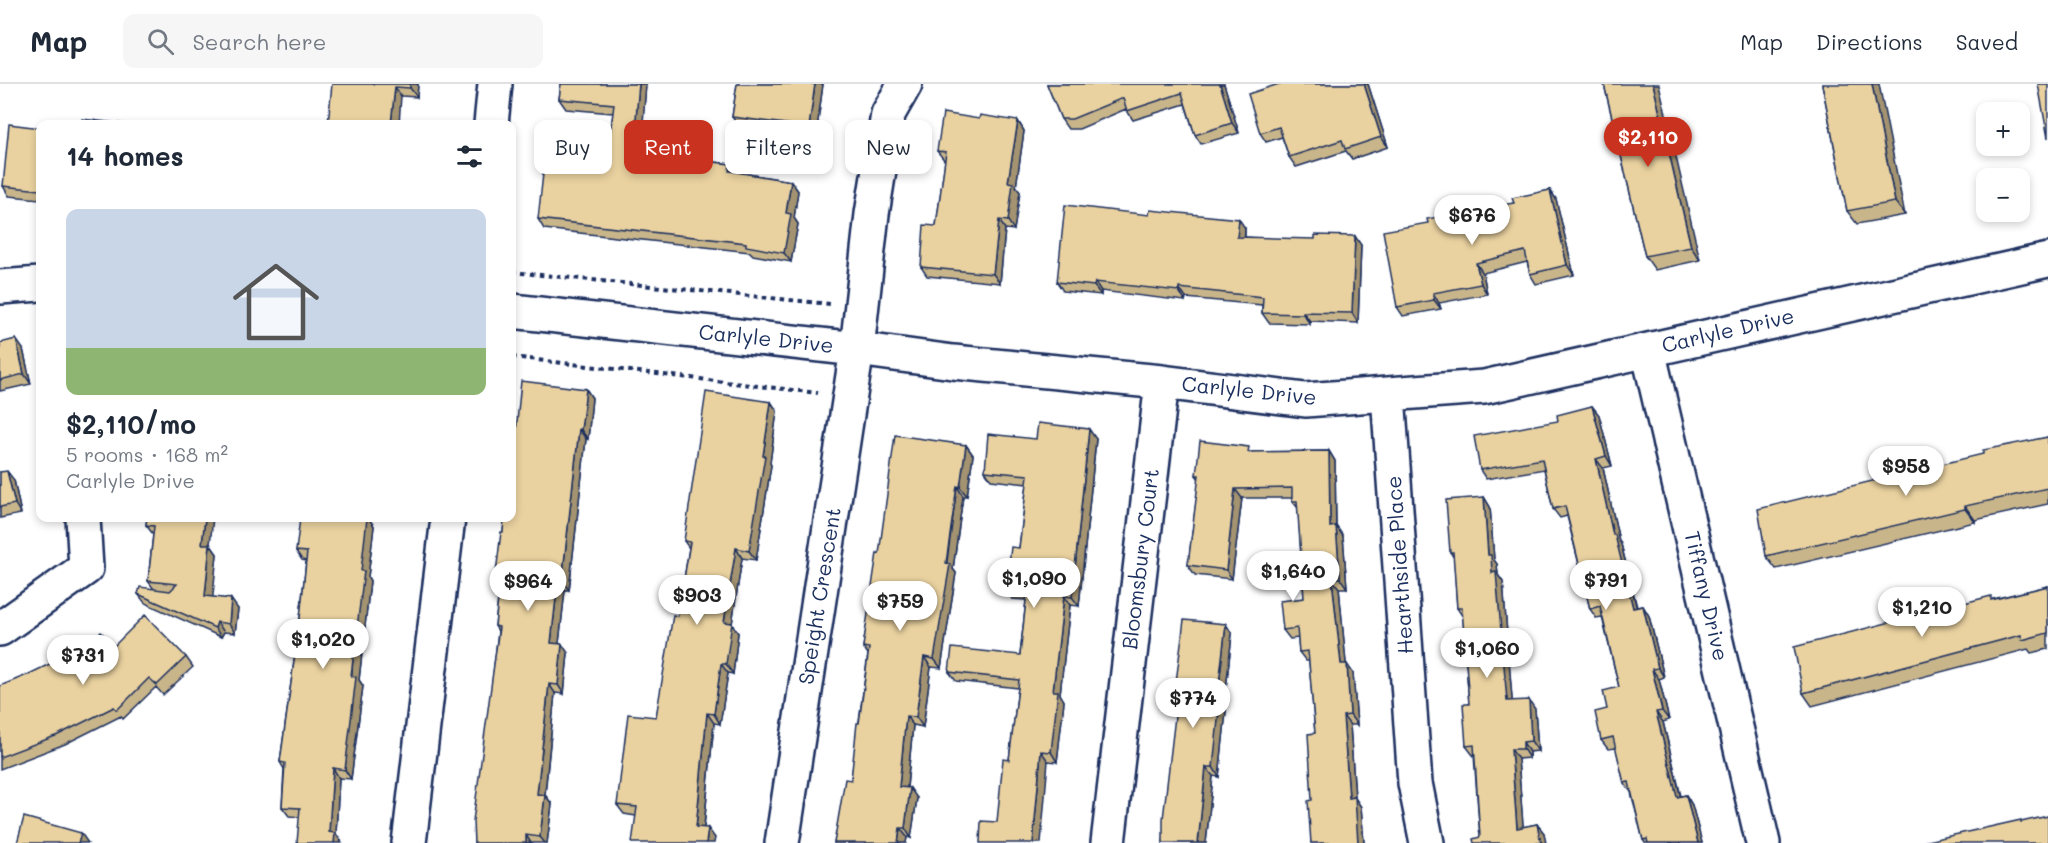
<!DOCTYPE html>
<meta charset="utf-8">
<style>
body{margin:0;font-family:Mali,sans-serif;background:#f6f6f7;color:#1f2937;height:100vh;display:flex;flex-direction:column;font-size:22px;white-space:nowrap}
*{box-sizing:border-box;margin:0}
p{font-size:20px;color:#747a83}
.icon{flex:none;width:33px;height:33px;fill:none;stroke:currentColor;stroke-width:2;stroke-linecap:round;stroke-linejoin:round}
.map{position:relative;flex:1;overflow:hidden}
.panel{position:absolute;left:36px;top:36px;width:480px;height:402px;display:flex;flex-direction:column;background:#fff;border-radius:12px;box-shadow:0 3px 9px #0003}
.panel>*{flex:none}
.guide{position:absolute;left:534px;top:36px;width:570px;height:54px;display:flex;gap:12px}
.controls{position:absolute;left:1976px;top:18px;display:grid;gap:12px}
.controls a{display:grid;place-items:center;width:54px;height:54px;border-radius:12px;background:#fff;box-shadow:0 3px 9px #0003;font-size:30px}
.price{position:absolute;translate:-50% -51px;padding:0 14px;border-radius:21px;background:#fff;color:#222;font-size:20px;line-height:39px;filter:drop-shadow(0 2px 3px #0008)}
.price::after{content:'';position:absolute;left:50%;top:36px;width:18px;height:14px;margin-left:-9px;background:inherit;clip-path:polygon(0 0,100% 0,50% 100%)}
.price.current{background:#c8321e;color:#fff}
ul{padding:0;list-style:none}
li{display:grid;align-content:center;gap:12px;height:318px;padding:0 30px}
li span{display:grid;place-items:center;height:186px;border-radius:12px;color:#555}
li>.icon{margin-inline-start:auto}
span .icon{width:108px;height:108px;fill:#fffc;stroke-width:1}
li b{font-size:26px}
h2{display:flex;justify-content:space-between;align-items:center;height:72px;padding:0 30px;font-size:26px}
.tag{padding:0 21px;border-radius:12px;background:#fff;box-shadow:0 3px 9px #0003;font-size:21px;line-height:54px}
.tag.current{background:#c8321e;color:#fff}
header{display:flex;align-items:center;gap:36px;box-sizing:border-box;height:84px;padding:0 30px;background:#fff;border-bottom:2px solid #e0e1e3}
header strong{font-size:28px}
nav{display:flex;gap:33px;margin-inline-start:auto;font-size:21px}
.search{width:420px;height:54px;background:#f6f6f7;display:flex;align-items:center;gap:15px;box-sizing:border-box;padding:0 21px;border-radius:12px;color:#747a83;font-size:22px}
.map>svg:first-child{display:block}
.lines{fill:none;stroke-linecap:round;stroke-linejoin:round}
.minor-casing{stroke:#1b2f5e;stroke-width:38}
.path{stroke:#1b2f5e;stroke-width:4;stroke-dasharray:4.5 4.5;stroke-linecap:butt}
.minor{stroke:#fff;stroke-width:33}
.wall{fill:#c9b58a;stroke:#1b2f5e;stroke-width:1.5}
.shaded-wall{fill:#a49370;stroke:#1b2f5e;stroke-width:1.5}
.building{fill:#ead2a0;stroke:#1b2f5e;stroke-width:1.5}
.labels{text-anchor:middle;stroke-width:4.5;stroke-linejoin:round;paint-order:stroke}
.street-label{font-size:21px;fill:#1b2f5e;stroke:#fff}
</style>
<header>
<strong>Map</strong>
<div class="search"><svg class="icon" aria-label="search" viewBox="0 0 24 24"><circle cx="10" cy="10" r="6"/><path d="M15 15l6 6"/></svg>Search here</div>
<nav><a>Map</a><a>Directions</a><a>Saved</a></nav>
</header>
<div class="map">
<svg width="2048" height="759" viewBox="0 0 2048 759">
<rect width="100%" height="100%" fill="#fff"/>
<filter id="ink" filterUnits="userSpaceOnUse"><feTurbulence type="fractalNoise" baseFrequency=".0167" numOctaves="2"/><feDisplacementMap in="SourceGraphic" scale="12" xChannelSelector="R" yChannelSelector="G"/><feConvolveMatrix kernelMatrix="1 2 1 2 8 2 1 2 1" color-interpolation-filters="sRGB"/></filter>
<g filter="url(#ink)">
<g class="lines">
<defs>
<path id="minor" d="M 491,40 L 495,0
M 0,203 L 40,200
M 512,227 L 857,265 L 953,278 L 1162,298 L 1305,316 L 1484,303 L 2048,176
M 1648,266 L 1763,759
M 1388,310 L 1415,699 L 1427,759
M 0,545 L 86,484 L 83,434
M 409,759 L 448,434
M 782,759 L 857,265 L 872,130 L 888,30 L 905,0
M 1108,759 L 1162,298"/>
</defs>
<use href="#minor" class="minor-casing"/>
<path class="path" d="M 512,188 L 830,220
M 512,273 L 818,309"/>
<use href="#minor" class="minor"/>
</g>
<path class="wall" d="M 332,0 L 418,0 L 417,13 L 401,12 Z
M 561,0 L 646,0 L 640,69 L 730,80 L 736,88 L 791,97 L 798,107 L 794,134 L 798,140 L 791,178 L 753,171 L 750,168 L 544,145 L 538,135 L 608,69 L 613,29 L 566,25 L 559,15 Z
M 737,0 L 823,0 L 816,52 L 739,42 L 732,33 Z
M 1047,0 L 1224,0 L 1239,49 L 1201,60 L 1195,51 L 1185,20 L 1133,36 L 1126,25 L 1079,45 L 1068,45 L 1061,35 Z
M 1279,0 L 1368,0 L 1388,63 L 1352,75 L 1346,67 L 1296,83 L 1289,73 L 1282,53 L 1266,58 L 1260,49 Z
M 1604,0 L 1700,176 L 1655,186 L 1645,172 Z
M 1822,0 L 1905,131 L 1857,140 L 1847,127 Z
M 979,35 L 1018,37 L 1024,47 L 1016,103 L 1020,108 L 1014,146 L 1005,145 L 1000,199 L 927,192 L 921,183 L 936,142 L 945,77 L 937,67 Z
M 40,44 L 40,115 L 9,112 L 3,102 Z
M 1550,106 L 1556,115 L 1574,191 L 1536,200 L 1530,190 L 1527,178 L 1483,189 L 1487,210 L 1439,219 L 1441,225 L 1403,232 L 1397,223 L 1428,139 L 1514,119 Z
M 1245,144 L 1245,153 L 1361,161 L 1358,239 L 1310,237 L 1310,240 L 1269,239 L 1262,229 L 1262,221 L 1186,214 L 1185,217 L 1101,207 L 1101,211 L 1063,207 L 1057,198 Z
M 0,259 L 23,265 L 31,300 L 0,307 Z
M 586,305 L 592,314 L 588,355 L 586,355 L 569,506 L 565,506 L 559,559 L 568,569 L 564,610 L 555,609 L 545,711 L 552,720 L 547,759 L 474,759 L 498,547 L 495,542 L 500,496 L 496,489 L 503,448 L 516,348 Z
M 771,318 L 777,327 L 770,379 L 771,381 L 756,476 L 742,474 L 732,540 L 738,549 L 733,590 L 728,589 L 720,640 L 714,639 L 704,744 L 715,754 L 636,732 L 624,730 L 617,721 L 656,633 L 678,532 L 689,464 L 684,457 Z
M 1592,322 L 1599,331 L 1612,382 L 1603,384 L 1619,457 L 1621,460 L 1637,523 L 1643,522 L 1649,532 L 1664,593 L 1659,595 L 1669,636 L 1663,638 L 1681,712 L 1686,711 L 1692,721 L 1702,759 L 1645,759 L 1643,756 L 1631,708 L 1624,699 L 1616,664 L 1608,665 L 1601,656 L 1607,625 L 1619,603 L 1602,533 L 1596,534 L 1590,525 L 1567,432 L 1560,434 L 1553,425 L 1544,385 L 1486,395 L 1480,386 L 1558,337 Z
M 2048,353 L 2048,420 L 1975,436 L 1975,438 L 1776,485 L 1766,472 L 1983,370 Z
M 1036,355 L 1096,355 L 1079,522 L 1070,521 L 1060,610 L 1064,617 L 1057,678 L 1048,677 L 997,738 L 1009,676 L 1018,604 L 956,597 L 949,588 L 1020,571 L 1026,516 L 1012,515 L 1006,505 L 1019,464 L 1027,400 L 991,396 L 985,387 Z
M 966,361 L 973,371 L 967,412 L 963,412 L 953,485 L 956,489 L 941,584 L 931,583 L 923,643 L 913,641 L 907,704 L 917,714 L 911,754 L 907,753 L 906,759 L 834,759 L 851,696 L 868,570 L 863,563 L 879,470 Z
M 1329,367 L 1335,377 L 1336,442 L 1343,452 L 1347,504 L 1339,504 L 1346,580 L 1353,589 L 1357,641 L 1350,641 L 1355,714 L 1361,723 L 1364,759 L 1311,759 L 1315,649 L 1309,577 L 1306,577 L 1299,568 L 1298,554 L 1290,555 L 1283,546 L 1304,514 L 1298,424 L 1292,417 L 1292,414 L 1242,414 L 1232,495 L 1195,491 L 1188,481 L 1199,395 L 1196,391 L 1252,368 Z
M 0,388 L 14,396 L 21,430 L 0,434 Z
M 1484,413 L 1490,423 L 1494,476 L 1497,480 L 1498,491 L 1503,498 L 1512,617 L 1535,625 L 1538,667 L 1529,668 L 1529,674 L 1518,675 L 1523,743 L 1537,740 L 1544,749 L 1480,753 L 1474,671 L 1473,671 L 1466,662 L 1469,620 L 1463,533 L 1457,524 L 1454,474 L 1450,468 Z
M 147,434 L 210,460 L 217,470 L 212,513 L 238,525 L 235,549 L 224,548 L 221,553 L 145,519 L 138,510 L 154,505 L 148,497 L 153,450 L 146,441 Z
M 369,435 L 374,442 L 368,493 L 370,497 L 359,596 L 363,602 L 351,695 L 339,694 L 336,750 L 342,758 L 300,733 L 289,732 L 282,723 L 284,685 L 280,678 L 300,534 L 306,477 L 302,476 L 296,467 Z
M 2048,502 L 2048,565 L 2031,569 L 2028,565 L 1812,622 L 1803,609 L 1993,515 Z
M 1232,550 L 1224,623 L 1226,627 L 1219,693 L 1213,692 L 1206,759 L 1163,759 L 1179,601 L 1176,598 Z
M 114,562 L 186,573 L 193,583 L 163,611 L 156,603 L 123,635 L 121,632 L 65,660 L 0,685 L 0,602 L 64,584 Z"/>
<path class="shaded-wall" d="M 410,0 L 418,0 L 417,13 L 410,4 Z
M 639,0 L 646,0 L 640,78 L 633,68 Z
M 815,0 L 823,0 L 816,52 L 809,43 Z
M 1220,0 L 1224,0 L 1239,49 L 1232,39 Z
M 1364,0 L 1368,0 L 1388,63 L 1381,53 Z
M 1653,0 L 1659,0 L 1700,176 L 1691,163 Z
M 1872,0 L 1879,0 L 1905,131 L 1895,118 Z
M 395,3 L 401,12 L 399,40 L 391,40 Z
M 1018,37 L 1024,47 L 1016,103 L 1020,108 L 1014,146 L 1008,137 L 1008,98 Z
M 730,80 L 737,89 L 729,87 Z
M 791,97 L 798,107 L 794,134 L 798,140 L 791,178 L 784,169 L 786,129 Z
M 1550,106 L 1556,115 L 1574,191 L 1567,181 Z
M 1239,135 L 1245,144 L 1244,162 L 1237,153 Z
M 999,136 L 1005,145 L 1000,199 L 993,190 Z
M 1355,152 L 1361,161 L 1358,239 L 1352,229 Z
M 1476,179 L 1483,189 L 1487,210 L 1481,200 Z
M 1095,198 L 1101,207 L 1101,211 L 1094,202 Z
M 1179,204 L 1186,214 L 1185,217 L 1179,207 Z
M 1433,209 L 1439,219 L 1441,225 L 1434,216 Z
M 1303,228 L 1310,237 L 1310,240 L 1303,230 Z
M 16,255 L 23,265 L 31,300 L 24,290 Z
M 586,305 L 592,314 L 588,355 L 581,346 Z
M 771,318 L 777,327 L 770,379 L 771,381 L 756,476 L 749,467 Z
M 1592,322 L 1599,331 L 1612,382 L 1606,372 Z
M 579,345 L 586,355 L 569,506 L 562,497 Z
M 1089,345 L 1096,355 L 1079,522 L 1072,513 Z
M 966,361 L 973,371 L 967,412 L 960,403 Z
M 1329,367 L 1335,377 L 1336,452 L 1330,443 Z
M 1596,375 L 1603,384 L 1619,457 L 1621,460 L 1639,534 L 1633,524 L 1613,451 Z
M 7,387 L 14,396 L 21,430 L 15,420 Z
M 957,402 L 963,412 L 953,485 L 956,489 L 941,584 L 934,575 Z
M 1235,405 L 1242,414 L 1232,495 L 1226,486 Z
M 1484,413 L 1490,423 L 1494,476 L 1497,480 L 1498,491 L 1503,498 L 1513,627 L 1507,617 L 1492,489 L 1488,471 Z
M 1965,422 L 1975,436 L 1975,438 L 1965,425 Z
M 205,434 L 213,434 L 209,469 L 202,460 Z
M 363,434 L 369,434 L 369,435 L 374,442 L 368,493 L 370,497 L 359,596 L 363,602 L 351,695 L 345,686 Z
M 1336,442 L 1343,452 L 1347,504 L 1340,494 Z
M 210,460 L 217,470 L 212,521 L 205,512 Z
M 736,464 L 742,474 L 732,540 L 738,549 L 733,590 L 726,580 L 724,538 Z
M 1332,495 L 1339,504 L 1347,590 L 1341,580 Z
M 558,496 L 565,506 L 558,568 L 551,559 Z
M 1064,512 L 1070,521 L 1060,610 L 1064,617 L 1057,678 L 1051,668 L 1053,607 Z
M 231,515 L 238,525 L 235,549 L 229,540 Z
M 1643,522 L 1649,532 L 1664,593 L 1658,584 Z
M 217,538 L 224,548 L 221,553 L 215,544 Z
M 1226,540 L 1232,550 L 1224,623 L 1226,627 L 1219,693 L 1213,683 L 1217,617 Z
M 562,560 L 568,569 L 564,610 L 558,601 Z
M 924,573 L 931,583 L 923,643 L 916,633 Z
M 721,580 L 728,589 L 720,640 L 714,630 Z
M 1347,580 L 1353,589 L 1357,641 L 1350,631 Z
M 1652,585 L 1659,595 L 1669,636 L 1662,627 Z
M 549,600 L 555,609 L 544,719 L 537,710 Z
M 1529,616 L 1535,625 L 1538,667 L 1531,657 Z
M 1656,628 L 1663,638 L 1683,723 L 1677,713 Z
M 707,629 L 714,639 L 703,752 L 696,743 Z
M 906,632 L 913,641 L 906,712 L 899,703 Z
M 1343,632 L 1350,641 L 1355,714 L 1361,723 L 1364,759 L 1358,759 L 1349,714 Z
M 1523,658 L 1529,668 L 1529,674 L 1523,665 Z
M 1511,665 L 1518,675 L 1524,754 L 1517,744 Z
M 1041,667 L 1048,677 L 1041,759 L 1033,759 Z
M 1206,683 L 1213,692 L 1206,759 L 1198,759 Z
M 333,684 L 339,694 L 336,750 L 342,759 L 334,759 L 329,748 Z
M 910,704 L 917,714 L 911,754 L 905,744 Z
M 545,711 L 552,720 L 547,759 L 545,759 L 540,753 Z
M 1686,711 L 1692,721 L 1702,759 L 1698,759 Z
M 1537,740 L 1544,749 L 1546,759 L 1541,759 Z
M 708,744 L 715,754 L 714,759 L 706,759 Z
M 900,744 L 907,753 L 906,759 L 898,759 Z
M 81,749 L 88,759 L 78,759 Z
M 526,751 L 531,759 L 526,759 Z"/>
<path class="building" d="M 332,0 L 410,0 L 410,4 L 395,3 L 391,40 L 328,40 Z
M 561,0 L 639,0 L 633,68 L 730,80 L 729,87 L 791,97 L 786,129 L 791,130 L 784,169 L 746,162 L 746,159 L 538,135 L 546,63 L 608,69 L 614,20 L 559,15 Z
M 737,0 L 815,0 L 809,43 L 732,33 Z
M 1047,0 L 1220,0 L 1232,39 L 1195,51 L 1182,9 L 1127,27 L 1123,14 L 1072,35 L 1061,35 Z
M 1279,0 L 1364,0 L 1381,53 L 1345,65 L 1342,56 L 1289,73 L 1279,43 L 1260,49 L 1248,10 Z
M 1604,0 L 1653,0 L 1691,163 L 1645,172 Z
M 1822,0 L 1872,0 L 1895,118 L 1847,127 Z
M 2038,0 L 2048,0 L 2048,54 Z
M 943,29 L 979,35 L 980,31 L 1018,37 L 1008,98 L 1013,99 L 1008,137 L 999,136 L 993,190 L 921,183 L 924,141 L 936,142 L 946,68 L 937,67 Z
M 82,35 L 125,40 L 81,40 Z
M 9,40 L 40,44 L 40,106 L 3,102 Z
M 1550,106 L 1567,181 L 1530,190 L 1525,167 L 1476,179 L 1481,200 L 1433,209 L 1434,216 L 1397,223 L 1383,147 L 1428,139 L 1427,135 L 1514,119 L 1512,114 Z
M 1065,121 L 1149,131 L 1150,126 L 1239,135 L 1237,153 L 1315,155 L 1315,151 L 1355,152 L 1352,229 L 1303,228 L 1303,230 L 1262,229 L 1263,213 L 1179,204 L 1179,207 L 1095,198 L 1094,202 L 1057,198 Z
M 16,255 L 24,290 L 0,296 L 0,259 Z
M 521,297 L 586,305 L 581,346 L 579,345 L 562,497 L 558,496 L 551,559 L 562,560 L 558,601 L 549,600 L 537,710 L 545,711 L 540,753 L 526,751 L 526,759 L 474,759 L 473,737 L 499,543 L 495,542 L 501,490 L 496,489 L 501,448 L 503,448 L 504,434 L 512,434 L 512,364 L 513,347 L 516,348 Z
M 706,308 L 771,318 L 763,372 L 765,372 L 749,467 L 736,464 L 724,538 L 732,539 L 726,580 L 721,580 L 714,630 L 707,629 L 696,743 L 708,744 L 706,759 L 632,759 L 637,723 L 617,721 L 628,630 L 656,633 L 673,531 L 678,532 L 690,458 L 684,457 Z
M 1592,322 L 1606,372 L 1596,375 L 1613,451 L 1615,451 L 1633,524 L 1643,522 L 1658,584 L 1652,585 L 1662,627 L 1656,628 L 1677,713 L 1686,711 L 1698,759 L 1648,759 L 1647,755 L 1643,756 L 1629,698 L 1624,699 L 1613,653 L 1601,656 L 1595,628 L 1607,625 L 1603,607 L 1619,603 L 1600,522 L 1590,525 L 1565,422 L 1553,425 L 1542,375 L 1480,386 L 1474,352 L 1558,337 L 1557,331 Z
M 1038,339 L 1089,345 L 1072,513 L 1064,512 L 1053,607 L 1058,607 L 1051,668 L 1041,667 L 1033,759 L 980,759 L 981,737 L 997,738 L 1003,675 L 1009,676 L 1019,596 L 949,588 L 952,564 L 1020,571 L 1027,508 L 1006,505 L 1011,463 L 1019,464 L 1028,391 L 985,387 L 988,350 L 1036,355 Z
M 895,351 L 966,361 L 960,403 L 957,402 L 946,479 L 950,480 L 934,575 L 924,573 L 916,633 L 906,632 L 899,703 L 910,704 L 905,744 L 900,744 L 898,759 L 834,759 L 845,695 L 851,696 L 857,639 L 859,639 L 869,564 L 863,563 L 877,469 L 879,470 Z
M 2048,353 L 2048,404 L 1965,422 L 1965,425 L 1766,472 L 1758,425 L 1983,370 L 1983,366 Z
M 1200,357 L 1249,363 L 1248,368 L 1329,367 L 1330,443 L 1336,442 L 1340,494 L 1332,495 L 1341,580 L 1347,580 L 1350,631 L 1343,632 L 1349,714 L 1355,713 L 1358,759 L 1311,759 L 1308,717 L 1312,716 L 1308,650 L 1315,649 L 1308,567 L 1299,568 L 1297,544 L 1283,546 L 1280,517 L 1304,514 L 1297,417 L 1292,417 L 1292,404 L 1235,405 L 1226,486 L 1188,481 L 1199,391 L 1196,391 Z
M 7,387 L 15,420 L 0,423 L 0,388 Z
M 1484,413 L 1488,471 L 1491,471 L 1492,489 L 1496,488 L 1507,617 L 1529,616 L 1531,657 L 1523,658 L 1523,665 L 1511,665 L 1517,744 L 1537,740 L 1541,759 L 1474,759 L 1473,755 L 1480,753 L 1474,661 L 1466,662 L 1463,620 L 1469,620 L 1462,524 L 1457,524 L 1453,468 L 1450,468 L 1446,416 Z
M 147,434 L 205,434 L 202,460 L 210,460 L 205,512 L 231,515 L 229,540 L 217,538 L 215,544 L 138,510 L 140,503 L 170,507 L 177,500 L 148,497 L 154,442 L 146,441 Z
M 300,434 L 367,434 L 361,487 L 364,487 L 351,592 L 356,593 L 345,686 L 333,684 L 329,748 L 335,749 L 334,759 L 297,759 L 300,724 L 282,723 L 285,679 L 280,678 L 300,534 L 307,468 L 296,467 Z
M 2048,502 L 2048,549 L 2022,556 L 2021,551 L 1803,609 L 1794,563 L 1991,512 L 1991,516 Z
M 145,531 L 186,573 L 157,601 L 149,594 L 117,626 L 114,623 L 58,651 L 0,673 L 0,602 L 27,591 L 58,576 L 63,585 L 101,548 L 114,562 Z
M 1184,536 L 1226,540 L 1217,617 L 1220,617 L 1213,683 L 1206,683 L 1198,759 L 1163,759 L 1163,735 L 1179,598 L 1176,598 Z
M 2048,732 L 2048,759 L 1918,759 L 2021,736 L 2021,738 Z
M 24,733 L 81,749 L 78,759 L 17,759 Z"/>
</g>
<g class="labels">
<g class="street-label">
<text transform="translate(1728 247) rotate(-13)" y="7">Carlyle Drive</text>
<text transform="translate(766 255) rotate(6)" y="7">Carlyle Drive</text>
<text transform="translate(1249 307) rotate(6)" y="7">Carlyle Drive</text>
<text transform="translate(1141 475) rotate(-83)" y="7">Bloomsbury Court</text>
<text transform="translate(1400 481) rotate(-94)" y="7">Hearthside Place</text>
<text transform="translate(820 512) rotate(-81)" y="7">Speight Crescent</text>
<text transform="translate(1706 512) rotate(77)" y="7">Tiffany Drive</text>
</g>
</g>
</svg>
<div class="controls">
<a>+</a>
<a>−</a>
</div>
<b class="price current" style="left:1648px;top:84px">$2,110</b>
<b class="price" style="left:1472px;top:162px">$676</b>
<b class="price" style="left:1906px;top:413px">$958</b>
<b class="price" style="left:1293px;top:518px">$1,640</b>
<b class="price" style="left:1034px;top:525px">$1,090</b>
<b class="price" style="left:1606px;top:527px">$791</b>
<b class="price" style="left:528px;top:528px">$964</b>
<b class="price" style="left:697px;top:542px">$903</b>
<b class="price" style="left:900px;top:548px">$759</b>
<b class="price" style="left:1922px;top:554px">$1,210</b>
<b class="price" style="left:323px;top:586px">$1,020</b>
<b class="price" style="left:1487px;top:595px">$1,060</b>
<b class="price" style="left:83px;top:602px">$731</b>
<b class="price" style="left:1193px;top:645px">$774</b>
<div class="guide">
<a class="tag">Buy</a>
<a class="tag current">Rent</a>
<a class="tag">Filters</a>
<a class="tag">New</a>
</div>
<section class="panel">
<h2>14 homes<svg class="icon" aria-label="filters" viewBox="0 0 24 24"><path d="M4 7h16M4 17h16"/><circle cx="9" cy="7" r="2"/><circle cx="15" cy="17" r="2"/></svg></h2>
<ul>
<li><span style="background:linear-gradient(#c9d6e8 75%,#8fb573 0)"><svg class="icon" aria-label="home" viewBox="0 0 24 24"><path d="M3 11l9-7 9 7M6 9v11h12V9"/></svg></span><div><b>$2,110/mo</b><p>5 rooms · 168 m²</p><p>Carlyle Drive</p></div></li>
</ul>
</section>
</div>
